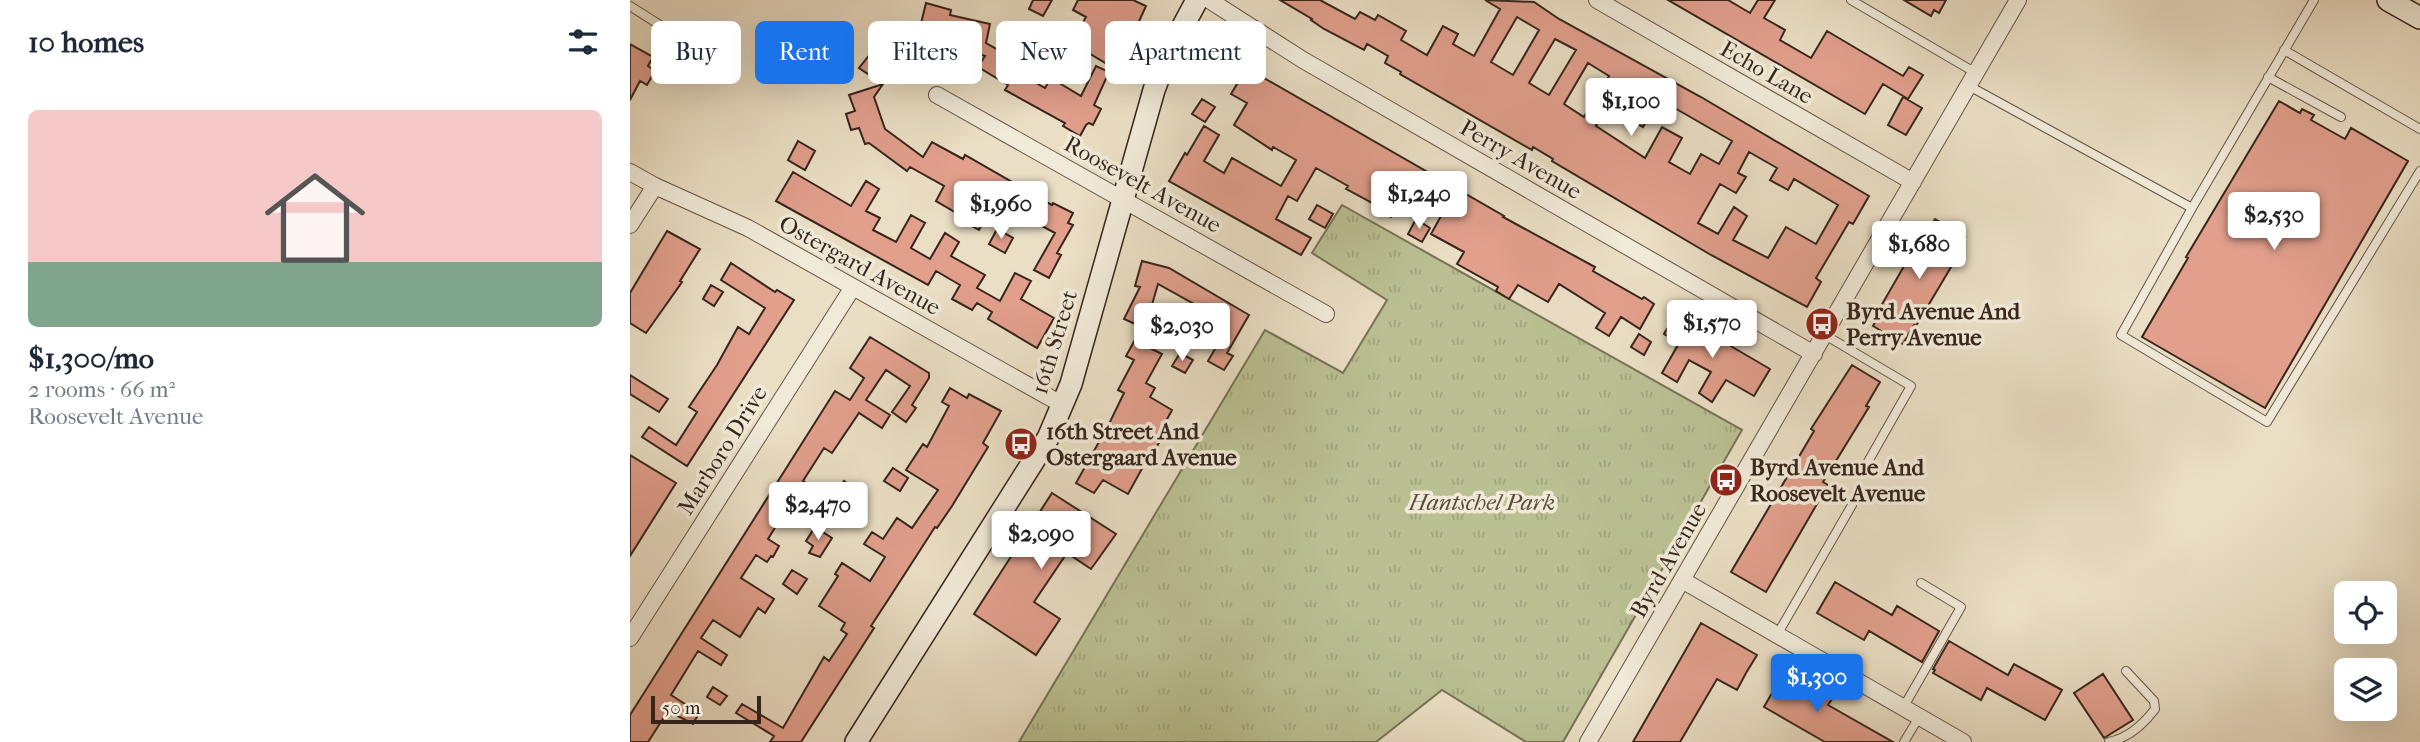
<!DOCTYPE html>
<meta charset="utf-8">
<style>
body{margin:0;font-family:"IM FELL French Canon",serif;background:#f6f6f7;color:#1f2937;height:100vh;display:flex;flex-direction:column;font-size:26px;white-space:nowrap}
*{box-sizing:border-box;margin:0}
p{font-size:23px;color:#747a83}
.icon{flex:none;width:38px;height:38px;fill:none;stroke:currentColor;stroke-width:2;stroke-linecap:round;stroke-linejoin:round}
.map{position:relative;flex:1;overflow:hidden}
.drawer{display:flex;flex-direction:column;background:#fff;width:630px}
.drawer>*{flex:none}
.guide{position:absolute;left:21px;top:21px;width:665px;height:63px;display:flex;gap:14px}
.tools{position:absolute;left:1704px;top:581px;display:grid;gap:14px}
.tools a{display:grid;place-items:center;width:63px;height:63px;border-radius:10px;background:#fff;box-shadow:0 7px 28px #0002;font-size:35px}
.scale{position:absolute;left:21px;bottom:18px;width:110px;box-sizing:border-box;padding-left:7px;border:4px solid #37251c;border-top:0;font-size:19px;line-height:24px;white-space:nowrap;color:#37251c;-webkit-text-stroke:5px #f1ead9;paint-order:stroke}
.price{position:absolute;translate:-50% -60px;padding:0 16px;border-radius:7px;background:#fff;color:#222;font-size:23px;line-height:46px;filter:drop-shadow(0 2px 4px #0008)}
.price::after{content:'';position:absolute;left:50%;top:42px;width:21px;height:16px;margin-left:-10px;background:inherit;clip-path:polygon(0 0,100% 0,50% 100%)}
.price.active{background:#1a73e8;color:#fff}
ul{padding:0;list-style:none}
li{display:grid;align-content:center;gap:14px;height:371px;padding:0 28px}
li+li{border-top:2px solid #e0e1e3}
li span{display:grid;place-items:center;height:217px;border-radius:10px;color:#555}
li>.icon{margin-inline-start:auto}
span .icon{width:126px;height:126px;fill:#fffc;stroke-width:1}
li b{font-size:30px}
h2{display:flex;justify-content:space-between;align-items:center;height:84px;padding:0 28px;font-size:30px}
.pill{padding:0 24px;border-radius:10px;background:#fff;box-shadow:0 7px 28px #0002;font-size:24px;line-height:63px}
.pill.active{background:#1a73e8;color:#fff}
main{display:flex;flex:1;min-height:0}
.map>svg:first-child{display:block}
.park{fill:url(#park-tufts);stroke:#787257;stroke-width:2}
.building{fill:#e19f8c;stroke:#37251c;stroke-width:2;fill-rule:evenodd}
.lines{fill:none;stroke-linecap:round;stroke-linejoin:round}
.lane-casing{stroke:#645346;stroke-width:10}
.street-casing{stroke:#645346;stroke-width:18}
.secondary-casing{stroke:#37251c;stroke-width:24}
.lane{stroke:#f1ead9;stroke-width:8}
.street{stroke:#f1ead9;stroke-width:16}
.secondary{stroke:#f1ead9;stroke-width:21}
.labels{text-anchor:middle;stroke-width:7;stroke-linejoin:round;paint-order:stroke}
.street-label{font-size:23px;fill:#37251c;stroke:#f1ead9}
.poi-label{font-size:23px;font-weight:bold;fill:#37251c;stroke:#f1ead9;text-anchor:start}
.park-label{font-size:23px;font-style:italic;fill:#584c3a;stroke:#f1ead9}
</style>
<main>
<section class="drawer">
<h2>10 homes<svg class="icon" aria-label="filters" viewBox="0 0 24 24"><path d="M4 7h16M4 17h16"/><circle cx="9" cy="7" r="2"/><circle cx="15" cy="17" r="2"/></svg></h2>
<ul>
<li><span style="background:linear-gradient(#f6c9c9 70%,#7fa58c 0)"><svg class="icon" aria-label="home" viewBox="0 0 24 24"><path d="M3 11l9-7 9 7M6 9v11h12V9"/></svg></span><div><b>$1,300/mo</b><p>2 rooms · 66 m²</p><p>Roosevelt Avenue</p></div></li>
</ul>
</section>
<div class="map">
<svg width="1790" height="742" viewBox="0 0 1790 742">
<defs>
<pattern id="park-tufts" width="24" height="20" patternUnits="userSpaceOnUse" patternTransform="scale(1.75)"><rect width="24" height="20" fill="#bac092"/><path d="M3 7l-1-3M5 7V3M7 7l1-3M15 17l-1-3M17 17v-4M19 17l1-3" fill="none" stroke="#a0a57d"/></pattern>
</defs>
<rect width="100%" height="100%" fill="#eadec4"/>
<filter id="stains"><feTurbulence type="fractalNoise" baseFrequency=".00286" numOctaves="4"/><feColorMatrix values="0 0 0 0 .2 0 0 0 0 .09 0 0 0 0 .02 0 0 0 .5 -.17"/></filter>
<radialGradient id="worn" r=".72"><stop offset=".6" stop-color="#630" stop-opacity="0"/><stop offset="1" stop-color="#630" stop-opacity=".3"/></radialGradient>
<path class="park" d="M 712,205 L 1112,430 L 933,742 L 896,742 L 812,690 L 746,742 L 389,742 L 635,330 L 713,373 L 757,300 L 682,253 Z"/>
<path class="building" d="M 403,0 L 422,0 L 413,16 L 399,9 Z
M 448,0 L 503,0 L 516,6 L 502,37 L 493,32 L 477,64 L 442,43 L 456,17 L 443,10 Z
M 650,0 L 690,0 L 725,19 L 730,12 L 745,20 L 748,15 L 776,31 L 771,40 L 797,55 L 813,26 L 828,34 L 823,44 L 844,56 L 870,9 L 855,0 L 904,2 L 929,19 L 1071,97 L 1239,196 L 1223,224 L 1219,222 L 1186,278 L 1191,282 L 1177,307 L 1081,255 L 922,161 L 923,159 L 903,147 L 902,150 L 770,74 L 771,72 L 755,63 L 758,56 L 737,44 L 734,50 L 694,29 L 681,20 L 682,19 ZM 887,17 L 909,30 L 883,75 L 861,62 ZM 925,39 L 946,50 L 919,95 L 899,83 ZM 958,63 L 979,76 L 954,117 L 934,104 ZM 993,80 L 1013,91 L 998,118 L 1013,127 L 1029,99 L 1102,141 L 1089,164 L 1071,154 L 1060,174 L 1039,162 L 1052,138 L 1032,127 L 1015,158 L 966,126 ZM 1119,152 L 1147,168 L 1140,180 L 1158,190 L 1164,179 L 1208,205 L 1186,244 L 1156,227 L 1138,258 L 1103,240 L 1117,216 L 1104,207 L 1088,234 L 1068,223 L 1090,184 L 1106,193 L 1116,177 L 1108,173 Z
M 1038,0 L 1098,0 L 1120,13 L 1128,0 L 1145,0 L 1134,18 L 1155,30 L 1150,40 L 1181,58 L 1197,31 L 1273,76 L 1279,67 L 1293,75 L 1278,99 L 1253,84 L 1235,114 Z
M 1274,0 L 1316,0 L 1309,13 L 1304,10 L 1301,16 Z
M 296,3 L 321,10 L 320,15 L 360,24 L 356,43 L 384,59 L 383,62 L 379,61 L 378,67 L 415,88 L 421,78 L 451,96 L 466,66 L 479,72 L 464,105 L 471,109 L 463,125 L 459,123 L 456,125 L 450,136 L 433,126 L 435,123 L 375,90 L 378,85 L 348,67 L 355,56 L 287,40 Z
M 256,34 L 270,43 L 259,60 L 261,61 L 255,69 L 260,72 L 253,84 L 229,68 Z
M 0,44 L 23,57 L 18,66 L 25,71 L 17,85 L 10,81 L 0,100 Z
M 589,49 L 613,63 L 634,78 L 874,216 L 873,217 L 965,267 L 963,271 L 1012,299 L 1014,297 L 1024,304 L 1010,329 L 991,317 L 979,336 L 966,328 L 975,313 L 929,284 L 918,302 L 888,285 L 879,299 L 866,291 L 868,287 L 827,264 L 834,252 L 801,234 L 816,207 L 779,185 L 761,217 L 746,209 L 748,206 L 716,189 L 718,186 L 686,168 L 667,201 L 658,196 L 646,219 L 681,238 L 671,255 L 539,181 L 555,153 L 557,155 L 574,126 L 589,135 L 574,161 L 594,173 L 602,158 L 651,186 L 666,160 L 643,147 L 642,150 L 604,125 L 617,103 L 601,94 L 607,84 L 578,67 Z
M 253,84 L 244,97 L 255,129 L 293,157 L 302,142 L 333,159 L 335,155 L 422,205 L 423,203 L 443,213 L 438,223 L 443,225 L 427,253 L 431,255 L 419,278 L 404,270 L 425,233 L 382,210 L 385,205 L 350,185 L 339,206 L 357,215 L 349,230 L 333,221 L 335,218 L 306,201 L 314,186 L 280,167 L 277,171 L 239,143 L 235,144 L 229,128 L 221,130 L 216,114 L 225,111 L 219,95 Z
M 1273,97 L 1292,108 L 1276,135 L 1258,125 Z
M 572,99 L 585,107 L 575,122 L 562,114 Z
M 1649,101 L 1670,113 L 1672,109 L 1684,115 L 1681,120 L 1715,139 L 1721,128 L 1778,161 L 1635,408 L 1512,337 L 1558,258 L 1556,257 Z
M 168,141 L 185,151 L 175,170 L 158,160 Z
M 163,172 L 221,206 L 236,181 L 249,189 L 236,211 L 250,218 L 243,230 L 266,242 L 281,215 L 295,223 L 281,248 L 300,259 L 315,233 L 329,242 L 321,256 L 355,275 L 347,288 L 370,301 L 385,273 L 401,281 L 391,299 L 424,318 L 407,348 L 358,319 L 362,312 L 347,303 L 342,310 L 322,299 L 330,285 L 306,271 L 298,285 L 146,201 Z
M 687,205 L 703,214 L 695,228 L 679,219 Z
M 786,219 L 800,228 L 792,242 L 778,234 Z
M 1305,219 L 1335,237 L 1324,255 L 1327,257 L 1286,326 L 1284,325 L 1273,344 L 1243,326 L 1253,308 L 1251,306 L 1296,228 L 1299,229 Z
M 367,229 L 383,238 L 375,253 L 359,244 Z
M 37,231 L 70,249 L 50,281 L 52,282 L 16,333 L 0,323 L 0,293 Z
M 512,261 L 539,268 L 619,315 L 597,353 L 603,356 L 594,370 L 578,361 L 593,335 L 587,332 L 593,323 L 571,311 L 557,339 L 546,333 L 562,303 L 528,284 L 521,308 L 537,317 L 520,348 L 532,354 L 516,383 L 525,388 L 520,397 L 542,410 L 536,421 L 539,423 L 517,466 L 514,465 L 498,494 L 473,480 L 464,493 L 446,483 L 479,424 L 494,393 L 488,390 L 504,360 L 496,356 L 512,327 L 494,319 L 510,287 L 505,286 Z
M 101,263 L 145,292 L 147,290 L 164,300 L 57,466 L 12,437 L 19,427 L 46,445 L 67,412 L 59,407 L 87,365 L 108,327 L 119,334 L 135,308 L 91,280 Z
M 81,285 L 93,292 L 84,306 L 73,299 Z
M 1046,314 L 1140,369 L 1124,396 L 1096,380 L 1082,402 L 1069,393 L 1081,372 L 1059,360 L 1047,382 L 1032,373 L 1049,343 L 1034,334 Z
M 1009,334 L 1021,342 L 1014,355 L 1001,347 Z
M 240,337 L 299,373 L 299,378 L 282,405 L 286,408 L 276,422 L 262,412 L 280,386 L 256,370 L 236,400 L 260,415 L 252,428 L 229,413 L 202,453 L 194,448 L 173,481 L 203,500 L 195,513 L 174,500 L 167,511 L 159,505 L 138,539 L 149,546 L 143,557 L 141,556 L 137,562 L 126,555 L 111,578 L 144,599 L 135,613 L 128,608 L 110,637 L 83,620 L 71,638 L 97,655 L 91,665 L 68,651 L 41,695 L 69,713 L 63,724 L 38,711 L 18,742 L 0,742 L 0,715 L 205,391 L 220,400 L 234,378 L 220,368 Z
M 550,353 L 563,360 L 555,373 L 542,366 Z
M 1222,365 L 1250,382 L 1236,406 L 1239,407 L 1193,482 L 1198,485 L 1136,592 L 1101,572 L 1184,431 L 1181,429 Z
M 0,375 L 38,399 L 29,412 L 0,394 Z
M 320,388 L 337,398 L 339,394 L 371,411 L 353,443 L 358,447 L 322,506 L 307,528 L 305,527 L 258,600 L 241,626 L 244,628 L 171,742 L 140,742 L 144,736 L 106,713 L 112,704 L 153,728 L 194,657 L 199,661 L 217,634 L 211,630 L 215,623 L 189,606 L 208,576 L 205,574 L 212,563 L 240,581 L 255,557 L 234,544 L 242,532 L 253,539 L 267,518 L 282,528 L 308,490 L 276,470 L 293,444 L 297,447 L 319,406 L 312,402 Z
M 0,455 L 46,483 L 0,556 Z
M 263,468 L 278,478 L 270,491 L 254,481 Z
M 214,481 L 232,493 L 222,509 L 204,497 Z
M 422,493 L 486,534 L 461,569 L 437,553 L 404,602 L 430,619 L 406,655 L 344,614 Z
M 185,527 L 202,538 L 190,557 L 179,553 L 183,546 L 176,541 Z
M 162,570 L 177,579 L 167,594 L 153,584 Z
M 1205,582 L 1262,615 L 1267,606 L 1309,631 L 1292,662 L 1239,631 L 1234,640 L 1187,613 Z
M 1071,623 L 1127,655 L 1116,673 L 1107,690 L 1087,679 L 1050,742 L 1003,742 Z
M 1319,641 L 1378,675 L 1384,664 L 1432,690 L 1415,720 L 1357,688 L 1351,700 L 1303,673 L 1305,670 L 1303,669 Z
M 1154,672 L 1202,699 L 1198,705 L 1263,742 L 1195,742 L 1134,707 Z
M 1473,674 L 1503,720 L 1474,738 L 1444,693 Z
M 83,687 L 97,696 L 90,705 L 77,697 Z"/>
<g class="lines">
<defs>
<path id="lane" d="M 1221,0 L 1346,73
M 0,6 L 85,60
M 1654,50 L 1790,129
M 1638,77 L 1711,117
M 1339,86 L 1562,208 L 1684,0
M 1562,208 L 1491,335 L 1637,422 L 1790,171
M 1195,335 L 1281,386 L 1235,467
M 1147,635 L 1222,505
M 1273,708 L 1331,607 L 1291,583
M 1274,742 L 1289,717
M 1479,742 C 1498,738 1513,725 1525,709 L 1524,701 L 1496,671"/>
<path id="street" d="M 579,0 L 673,60 L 1184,354
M 967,0 L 1283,182
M 307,95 L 696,314
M 0,172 L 25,186 L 118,228 L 433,405
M 0,225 L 25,186
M 1052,580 L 1333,742
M 0,638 L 223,287
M 958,742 L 1388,0"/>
<path id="secondary" d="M 1758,0 L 1790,18
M 226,742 L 418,438 L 441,384 L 524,90 L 537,56 L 567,0"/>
</defs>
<use href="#lane" class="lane-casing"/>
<use href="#street" class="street-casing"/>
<use href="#secondary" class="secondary-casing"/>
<use href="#lane" class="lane"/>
<use href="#street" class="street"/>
<use href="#secondary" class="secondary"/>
</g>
<defs>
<symbol id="bus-disc" viewBox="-11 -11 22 22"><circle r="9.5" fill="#8f2418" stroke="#f1ead9"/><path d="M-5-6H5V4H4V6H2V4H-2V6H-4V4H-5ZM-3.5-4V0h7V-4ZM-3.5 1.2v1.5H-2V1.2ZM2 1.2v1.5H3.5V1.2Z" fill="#fff"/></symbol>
</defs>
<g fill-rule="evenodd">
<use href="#bus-disc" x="1173" y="305" width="38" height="38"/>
<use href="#bus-disc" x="372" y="425" width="38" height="38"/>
<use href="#bus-disc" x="1077" y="461" width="38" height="38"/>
</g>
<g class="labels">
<g class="street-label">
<text transform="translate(1137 72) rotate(30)" y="8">Echo Lane</text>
<text transform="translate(891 159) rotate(30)" y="8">Perry Avenue</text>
<text transform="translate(513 184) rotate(29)" y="8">Roosevelt Avenue</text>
<text transform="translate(230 265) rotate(29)" y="8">Ostergard Avenue</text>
<text transform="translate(424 342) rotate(-73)" y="8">16th Street</text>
<text transform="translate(92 450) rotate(-58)" y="8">Marboro Drive</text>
<text transform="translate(1038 560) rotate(-60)" y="8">Byrd Avenue</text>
</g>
<g class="poi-label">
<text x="1216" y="319">Byrd Avenue And<tspan x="1216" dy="26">Perry Avenue</tspan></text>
<text x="416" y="439">16th Street And<tspan x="416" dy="26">Ostergaard Avenue</tspan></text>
<text x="1120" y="475">Byrd Avenue And<tspan x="1120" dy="26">Roosevelt Avenue</tspan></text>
</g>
<g class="park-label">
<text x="852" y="510">Hantschel Park</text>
</g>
</g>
<rect width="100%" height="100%" filter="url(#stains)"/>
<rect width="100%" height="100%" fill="url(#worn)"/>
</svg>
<div class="tools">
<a><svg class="icon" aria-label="locate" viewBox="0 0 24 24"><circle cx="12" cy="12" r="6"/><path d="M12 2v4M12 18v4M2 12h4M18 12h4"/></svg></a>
<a><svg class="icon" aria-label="layers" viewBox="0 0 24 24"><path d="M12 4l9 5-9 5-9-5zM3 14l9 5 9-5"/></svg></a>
</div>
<div class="scale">50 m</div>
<b class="price" style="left:1001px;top:138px">$1,100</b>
<b class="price" style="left:789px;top:231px">$1,240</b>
<b class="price" style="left:371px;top:241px">$1,960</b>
<b class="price" style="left:1644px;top:252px">$2,530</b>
<b class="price" style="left:1289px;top:281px">$1,680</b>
<b class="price" style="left:1082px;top:360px">$1,570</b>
<b class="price" style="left:552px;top:363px">$2,030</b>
<b class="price" style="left:188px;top:542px">$2,470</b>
<b class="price" style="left:411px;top:571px">$2,090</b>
<b class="price active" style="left:1187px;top:714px">$1,300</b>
<div class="guide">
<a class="pill">Buy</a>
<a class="pill active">Rent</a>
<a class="pill">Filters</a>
<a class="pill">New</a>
<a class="pill">Apartment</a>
</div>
</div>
</main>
